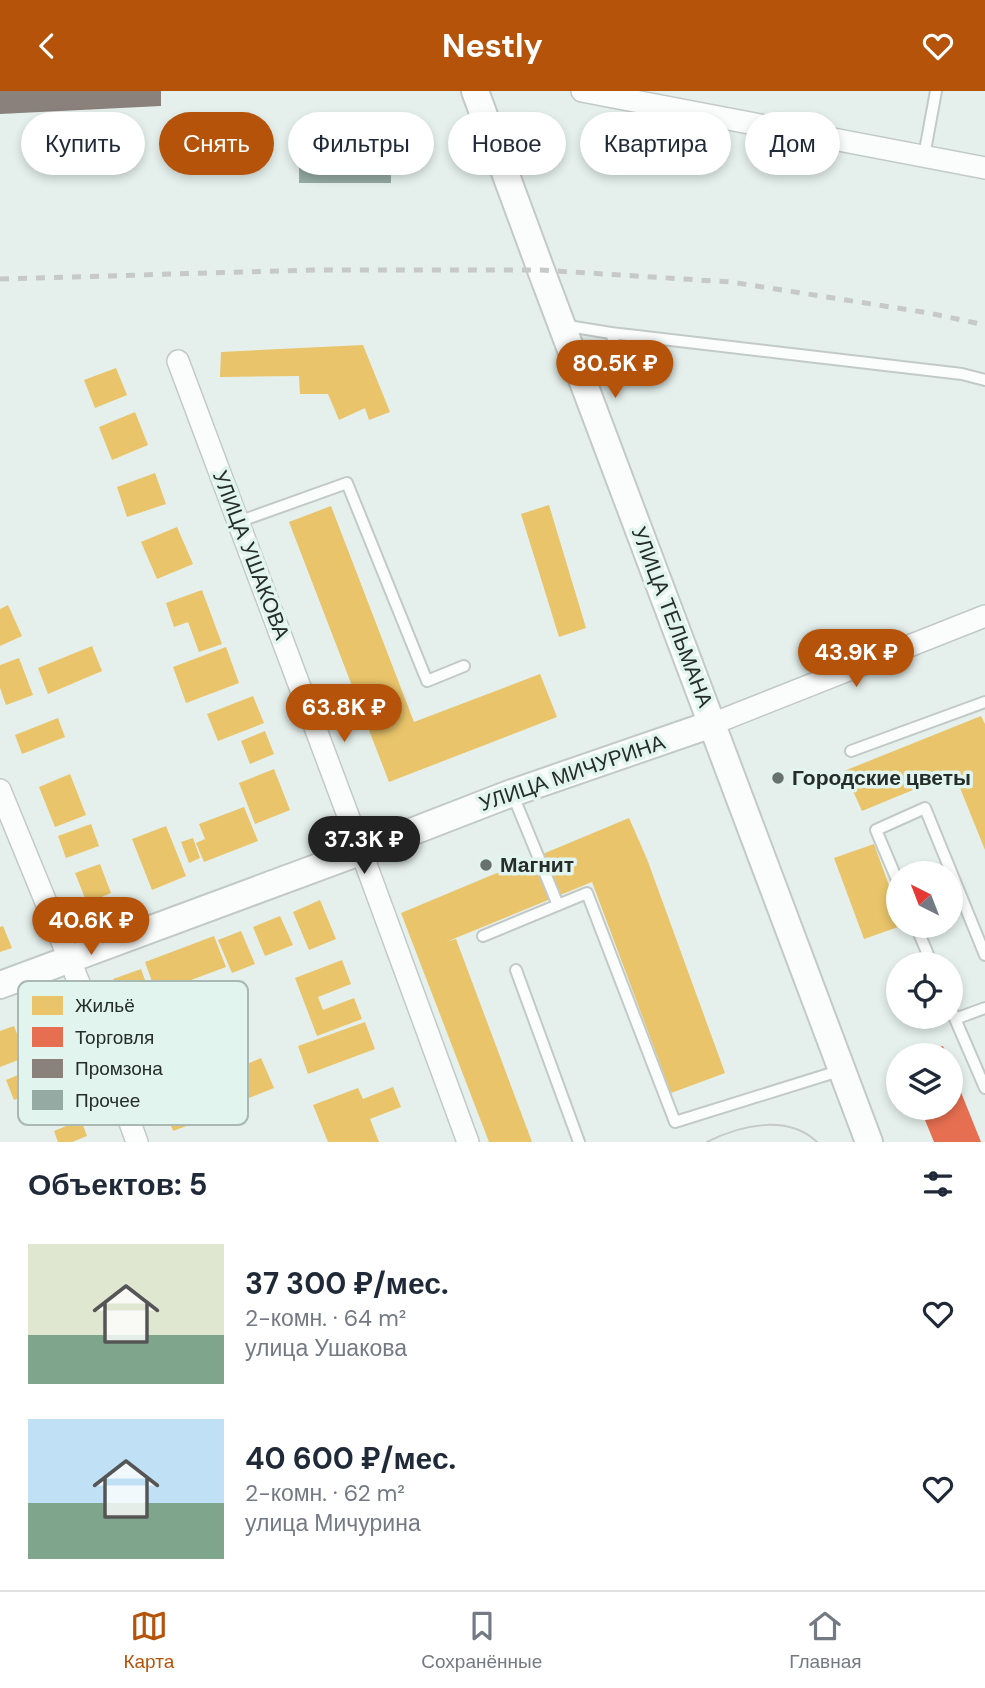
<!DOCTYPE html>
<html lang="ru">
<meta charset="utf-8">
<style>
body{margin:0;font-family:"DM Sans",sans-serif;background:#f6f6f7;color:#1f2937;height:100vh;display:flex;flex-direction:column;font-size:26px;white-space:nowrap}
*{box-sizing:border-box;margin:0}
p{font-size:23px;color:#747a83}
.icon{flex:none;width:38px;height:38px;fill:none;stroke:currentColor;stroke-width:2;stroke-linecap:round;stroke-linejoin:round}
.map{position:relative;height:1051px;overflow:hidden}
.drawer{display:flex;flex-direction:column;background:#fff;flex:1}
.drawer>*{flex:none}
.guide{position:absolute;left:21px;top:21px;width:943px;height:63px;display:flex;gap:14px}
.needle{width:46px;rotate:318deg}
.fabs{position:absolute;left:886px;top:770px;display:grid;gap:14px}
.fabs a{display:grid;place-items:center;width:77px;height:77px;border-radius:50%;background:#fff;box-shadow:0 4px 10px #0003;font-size:35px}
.price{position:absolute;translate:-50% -60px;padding:0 16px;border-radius:24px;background:#b45309;color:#fff;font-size:23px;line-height:46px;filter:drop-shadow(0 2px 4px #0008)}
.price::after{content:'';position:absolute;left:50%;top:42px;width:21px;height:16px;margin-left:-10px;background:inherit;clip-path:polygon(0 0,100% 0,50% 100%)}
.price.active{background:#222;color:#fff}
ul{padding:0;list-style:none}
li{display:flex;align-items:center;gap:21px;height:175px;padding:0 28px}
li span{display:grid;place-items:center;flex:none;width:196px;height:140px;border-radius:0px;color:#555}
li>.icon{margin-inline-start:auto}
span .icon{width:84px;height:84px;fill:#fffc;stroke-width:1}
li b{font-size:30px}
h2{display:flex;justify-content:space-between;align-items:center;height:84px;padding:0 28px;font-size:30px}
.tag{padding:0 24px;border-radius:32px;background:#fff;box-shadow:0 4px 10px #0003;font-size:24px;line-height:63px}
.tag.active{background:#b45309;color:#fff}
header{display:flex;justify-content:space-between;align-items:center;height:91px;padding:0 28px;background:#b45309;color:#fff;font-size:32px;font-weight:700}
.tabs{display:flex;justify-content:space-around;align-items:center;height:98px;border-top:2px solid #e0e1e3;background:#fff;font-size:19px;color:#747a83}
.tabs a{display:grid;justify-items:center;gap:4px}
.tabs .active{color:#b45309}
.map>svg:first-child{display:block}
.homes{fill:#e9c46a}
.shops{fill:#e76f51}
.industry{fill:#8a817c}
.building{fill:#94aaa3}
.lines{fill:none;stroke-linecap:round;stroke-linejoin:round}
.service-casing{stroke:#c2cac7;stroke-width:14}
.minor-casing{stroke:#c2cac7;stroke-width:24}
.tertiary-casing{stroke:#c2cac7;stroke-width:30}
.service{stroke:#fbfdfc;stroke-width:10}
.minor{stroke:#fbfdfc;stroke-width:21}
.tertiary{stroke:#fbfdfc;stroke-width:26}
.tram{stroke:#c6c9c7;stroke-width:2}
.rail{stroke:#c6c9c7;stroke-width:5;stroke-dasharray:9 9;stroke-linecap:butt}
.poi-dot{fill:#68716e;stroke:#e1f4ed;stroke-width:2.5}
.labels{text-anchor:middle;stroke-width:7;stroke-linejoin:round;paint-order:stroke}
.street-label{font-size:21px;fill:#252c2a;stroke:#e1f4ed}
.poi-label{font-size:21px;font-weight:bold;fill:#252c2a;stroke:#e1f4ed;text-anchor:start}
.key{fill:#e1f4ed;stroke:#a9b8b2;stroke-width:2}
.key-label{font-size:19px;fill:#252c2a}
</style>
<header><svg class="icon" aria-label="back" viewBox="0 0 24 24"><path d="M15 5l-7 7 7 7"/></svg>Nestly<svg class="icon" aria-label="heart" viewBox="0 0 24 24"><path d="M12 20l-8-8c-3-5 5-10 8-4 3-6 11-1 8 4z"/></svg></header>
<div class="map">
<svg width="985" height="1051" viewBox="0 0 985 1051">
<rect width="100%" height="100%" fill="#e5f0ec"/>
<path class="homes" d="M 363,254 L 390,321 L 369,329 L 365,317 L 339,329 L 328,303 L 300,303 L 299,285 L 220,286 L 221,261 Z
M 116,277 L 127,304 L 95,317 L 84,289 Z
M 135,321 L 148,354 L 112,369 L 99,336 Z
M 155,382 L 166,413 L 127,426 L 117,396 Z
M 549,414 L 586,537 L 559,546 L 521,423 Z
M 331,415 L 414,631 L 540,583 L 557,626 L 389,691 L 289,431 Z
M 177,436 L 193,473 L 157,488 L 141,451 Z
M 202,499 L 222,553 L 199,561 L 188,531 L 174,536 L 166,512 Z
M 8,514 L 22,545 L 0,555 L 0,518 Z
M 92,555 L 102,580 L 48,603 L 38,577 Z
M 226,556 L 239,592 L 186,612 L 173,576 Z
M 19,567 L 33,604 L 6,614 L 0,597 L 0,574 Z
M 253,605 L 264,632 L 218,650 L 207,623 Z
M 981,625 L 985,633 L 985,759 L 954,682 L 862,720 L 844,680 Z
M 58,627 L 65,646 L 22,663 L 15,644 Z
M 265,640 L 274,663 L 250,673 L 241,650 Z
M 274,678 L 290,719 L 255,733 L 239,692 Z
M 70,683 L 86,724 L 55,736 L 39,696 Z
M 244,716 L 258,750 L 204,771 L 196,752 L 205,748 L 199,733 Z
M 629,727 L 647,768 L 725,982 L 671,1002 L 592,791 L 446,851 L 456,848 L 532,1051 L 489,1051 L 401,822 Z
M 91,733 L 99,755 L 66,767 L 58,745 Z
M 166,735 L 186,785 L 152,799 L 132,748 Z
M 193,747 L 200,767 L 189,772 L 181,751 Z
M 874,753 L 898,819 L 898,836 L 864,848 L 834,767 Z
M 100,773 L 111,802 L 87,812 L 75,782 Z
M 320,809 L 336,848 L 309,859 L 293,821 Z
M 280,825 L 293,854 L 265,865 L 253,836 Z
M 3,835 L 12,857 L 0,861 L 0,836 Z
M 241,840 L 255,873 L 232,882 L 218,849 Z
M 214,845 L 226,876 L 156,902 L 145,871 Z
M 342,869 L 351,893 L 318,906 L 323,919 L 354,907 L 362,928 L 317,945 L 295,887 Z
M 141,878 L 154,914 L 127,924 L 113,888 Z
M 365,931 L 375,958 L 308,983 L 298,955 Z
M 14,935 L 26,966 L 0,976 L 0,940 Z
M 58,967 L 66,988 L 14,1009 L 6,989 Z
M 261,967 L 274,997 L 226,1016 L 214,987 Z
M 65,992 L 78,1025 L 53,1034 L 40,1001 Z
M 393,996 L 401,1016 L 370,1028 L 379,1051 L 328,1051 L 313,1014 L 358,997 L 363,1008 Z
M 191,997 L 203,1029 L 173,1040 L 161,1008 Z
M 81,1029 L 87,1045 L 72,1051 L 58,1051 L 54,1040 Z"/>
<path class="shops" d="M 943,955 L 947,964 L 917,964 Z
M 950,974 L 981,1051 L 934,1051 L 920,1017 L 950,1017 Z"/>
<path class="industry" d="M 0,0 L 161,0 L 161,15 L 0,23 Z"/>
<path class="building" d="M 391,58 L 391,92 L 299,92 L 299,59 Z"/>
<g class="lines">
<defs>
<path id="service" d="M 924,65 L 936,0
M 562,234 L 611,242
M 620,269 L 611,242 L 962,283 L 985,289
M 238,431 L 347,392 L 427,590 L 464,575
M 851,660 L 985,611
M 512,702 L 558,814
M 898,791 L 876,739 L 925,717 L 985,864
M 916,835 L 932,873
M 483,845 L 587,802 L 675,1031 L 842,979
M 516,879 L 579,1051
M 950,916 L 985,997
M 955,928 L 985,917"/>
<path id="minor" d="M 582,0 L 985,77
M 178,270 L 346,719 L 468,1051
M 712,633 L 985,525
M 0,699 L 84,904 L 137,1051"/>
<path id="tertiary" d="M 475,0 L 541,179 L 869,1051
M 0,894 L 362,760 L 512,702 L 712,633"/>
</defs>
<use href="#service" class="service-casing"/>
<use href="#minor" class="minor-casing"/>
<use href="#tertiary" class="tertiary-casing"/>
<use href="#service" class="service"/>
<use href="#minor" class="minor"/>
<use href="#tertiary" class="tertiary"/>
<path class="tram" d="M 707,1051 C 741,1034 787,1023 817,1051"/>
<path class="rail" d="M 0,188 L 314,179 L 541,179 L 731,191 L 929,222 L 985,234"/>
</g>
<g class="poi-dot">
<circle cx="778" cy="687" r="7"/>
<circle cx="486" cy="774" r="7"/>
</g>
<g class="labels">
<g class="street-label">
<text transform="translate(251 464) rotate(69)" y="7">УЛИЦА УШАКОВА</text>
<text transform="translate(672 526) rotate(69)" y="7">УЛИЦА ТЕЛЬМАНА</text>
<text transform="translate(572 682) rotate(-19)" y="7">УЛИЦА МИЧУРИНА</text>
</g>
<g class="poi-label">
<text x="792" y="694">Городские цветы</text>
<text x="500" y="781">Магнит</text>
</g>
</g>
<rect x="18" y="890" width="230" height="144" rx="10" class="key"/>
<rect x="32" y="905" width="31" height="19" fill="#e9c46a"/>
<rect x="32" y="936" width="31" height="20" fill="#e76f51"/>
<rect x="32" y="968" width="31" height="19" fill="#8a817c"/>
<rect x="32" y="999" width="31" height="20" fill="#94aaa3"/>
<g class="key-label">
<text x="75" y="921">Жильё</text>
<text x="75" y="953">Торговля</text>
<text x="75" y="984">Промзона</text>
<text x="75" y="1016">Прочее</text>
</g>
</svg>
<div class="fabs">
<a><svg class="needle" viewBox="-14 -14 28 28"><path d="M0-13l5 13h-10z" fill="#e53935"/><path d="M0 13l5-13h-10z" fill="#747a83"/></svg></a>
<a><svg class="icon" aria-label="locate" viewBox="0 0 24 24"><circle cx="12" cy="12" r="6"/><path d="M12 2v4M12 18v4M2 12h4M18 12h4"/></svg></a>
<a><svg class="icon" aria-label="layers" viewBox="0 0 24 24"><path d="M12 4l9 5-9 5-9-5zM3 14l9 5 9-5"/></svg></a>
</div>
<b class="price" style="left:615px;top:309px">80.5K ₽</b>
<b class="price" style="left:856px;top:598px">43.9K ₽</b>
<b class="price" style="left:344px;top:653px">63.8K ₽</b>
<b class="price active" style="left:364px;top:785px">37.3K ₽</b>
<b class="price" style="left:91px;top:866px">40.6K ₽</b>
<div class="guide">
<a class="tag">Купить</a>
<a class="tag active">Снять</a>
<a class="tag">Фильтры</a>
<a class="tag">Новое</a>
<a class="tag">Квартира</a>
<a class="tag">Дом</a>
</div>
</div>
<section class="drawer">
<h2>Объектов: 5<svg class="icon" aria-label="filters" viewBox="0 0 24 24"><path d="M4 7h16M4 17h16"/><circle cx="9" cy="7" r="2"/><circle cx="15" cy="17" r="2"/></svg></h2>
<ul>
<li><span style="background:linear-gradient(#dfe7d0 65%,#7fa58c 0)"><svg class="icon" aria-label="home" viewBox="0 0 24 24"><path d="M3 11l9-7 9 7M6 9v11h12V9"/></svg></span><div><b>37 300 ₽/мес.</b><p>2-комн. · 64 m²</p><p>улица Ушакова</p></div><svg class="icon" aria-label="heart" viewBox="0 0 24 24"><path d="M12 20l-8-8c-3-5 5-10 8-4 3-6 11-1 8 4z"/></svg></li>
<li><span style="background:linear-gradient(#bfe0f5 60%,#7fa58c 0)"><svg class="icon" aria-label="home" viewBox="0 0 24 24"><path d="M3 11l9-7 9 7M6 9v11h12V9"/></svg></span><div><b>40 600 ₽/мес.</b><p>2-комн. · 62 m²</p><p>улица Мичурина</p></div><svg class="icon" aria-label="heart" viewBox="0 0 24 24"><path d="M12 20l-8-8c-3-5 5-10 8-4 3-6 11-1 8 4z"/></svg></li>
</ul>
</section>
<nav class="tabs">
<a class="active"><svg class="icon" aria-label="map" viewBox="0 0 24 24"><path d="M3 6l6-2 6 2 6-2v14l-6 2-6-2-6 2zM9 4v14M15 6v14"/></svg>Карта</a>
<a><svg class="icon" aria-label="saved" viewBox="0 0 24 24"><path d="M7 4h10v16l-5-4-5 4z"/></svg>Сохранённые</a>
<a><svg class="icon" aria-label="home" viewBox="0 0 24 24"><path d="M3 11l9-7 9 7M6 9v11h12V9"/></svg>Главная</a>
</nav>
